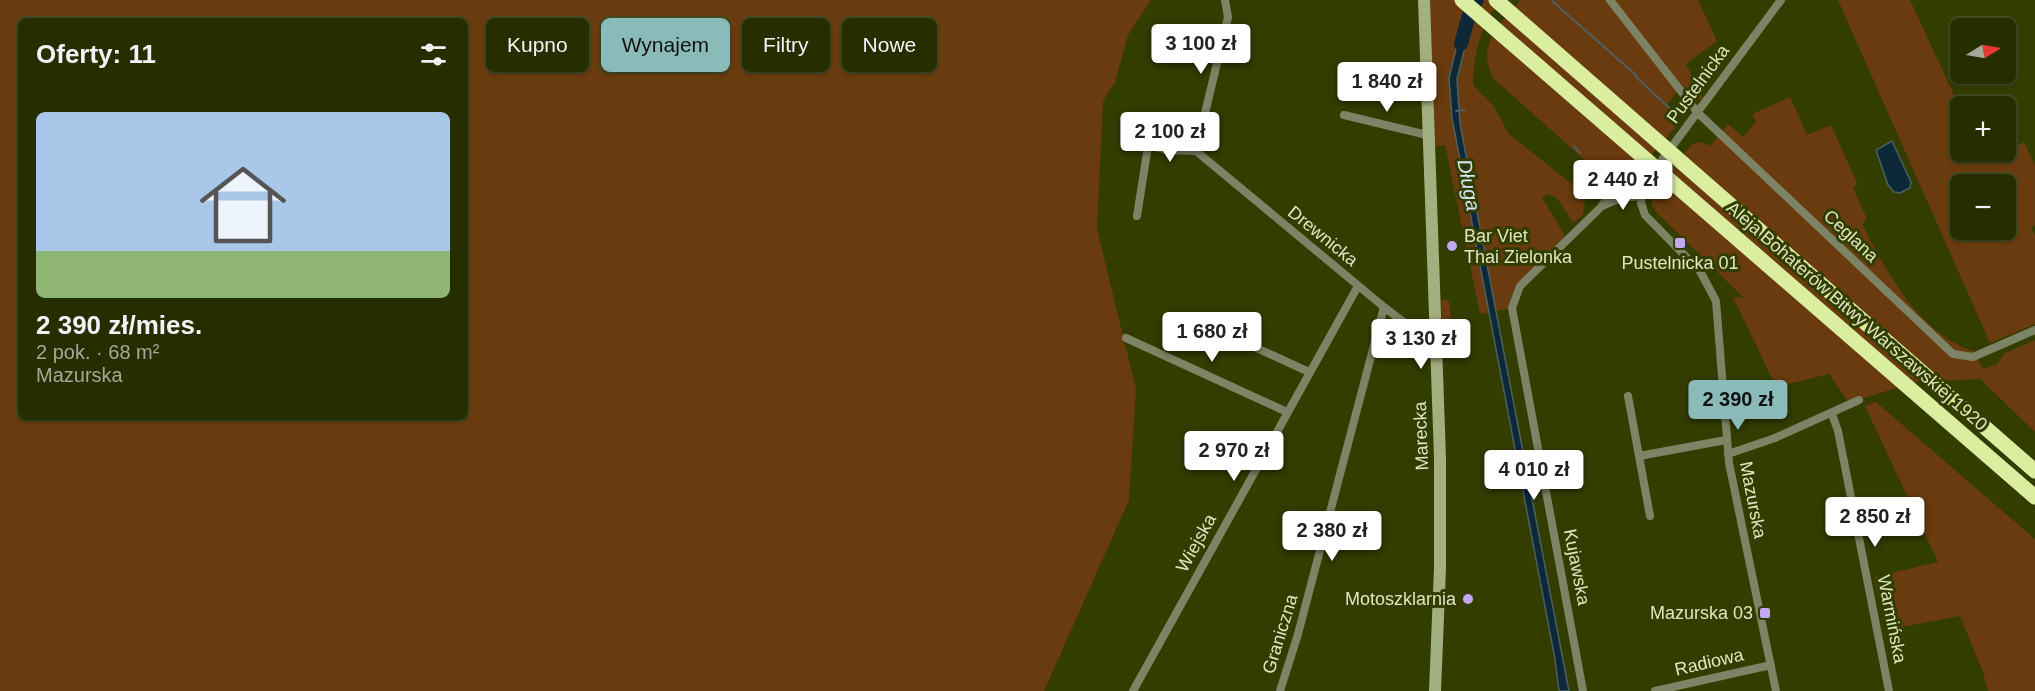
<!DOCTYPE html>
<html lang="pl">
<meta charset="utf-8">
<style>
body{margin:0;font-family:Helvetica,sans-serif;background:#2e360a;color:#f1f3f6;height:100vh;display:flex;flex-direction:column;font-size:22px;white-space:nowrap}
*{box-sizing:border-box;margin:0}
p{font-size:20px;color:#a4a899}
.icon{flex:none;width:33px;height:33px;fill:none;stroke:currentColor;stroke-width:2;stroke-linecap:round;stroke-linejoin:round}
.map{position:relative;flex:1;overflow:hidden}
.panel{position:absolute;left:18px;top:18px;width:450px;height:402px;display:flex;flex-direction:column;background:#262e00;border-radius:9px;box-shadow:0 2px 4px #0004,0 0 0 2px #424a22}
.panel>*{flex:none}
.hud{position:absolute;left:486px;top:18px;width:570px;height:54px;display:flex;gap:12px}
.needle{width:39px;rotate:79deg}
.tools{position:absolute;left:1950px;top:18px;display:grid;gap:12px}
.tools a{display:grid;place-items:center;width:66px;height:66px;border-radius:9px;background:#262e00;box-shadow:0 2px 4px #0004,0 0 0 2px #424a22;font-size:30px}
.price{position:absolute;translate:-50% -51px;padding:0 14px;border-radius:6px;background:#fff;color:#222;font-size:20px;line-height:39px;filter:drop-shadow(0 2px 3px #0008)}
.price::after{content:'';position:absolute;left:50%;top:36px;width:18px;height:14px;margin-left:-9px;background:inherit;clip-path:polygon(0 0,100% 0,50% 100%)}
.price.selected{background:#8bbbb9;color:#111}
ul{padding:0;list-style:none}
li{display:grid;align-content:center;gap:12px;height:318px;padding:0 18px}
li span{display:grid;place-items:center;height:186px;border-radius:9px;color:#555}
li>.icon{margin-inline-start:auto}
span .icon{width:108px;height:108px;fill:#fffc;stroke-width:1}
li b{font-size:26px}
h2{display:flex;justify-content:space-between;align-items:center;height:72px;padding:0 18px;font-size:26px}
.chip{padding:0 21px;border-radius:9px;background:#262e00;box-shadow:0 2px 4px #0004,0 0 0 2px #424a22;font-size:21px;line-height:54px}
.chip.selected{background:#8bbbb9;color:#111}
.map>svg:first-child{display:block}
.green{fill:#693b0e;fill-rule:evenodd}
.water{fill:#0c2839;stroke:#4b6162;stroke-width:1.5}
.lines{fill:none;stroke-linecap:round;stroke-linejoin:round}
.stream{stroke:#4b6162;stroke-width:2}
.river{stroke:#0c2839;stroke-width:14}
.street{stroke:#7c8465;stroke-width:8}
.secondary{stroke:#a2af7e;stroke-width:12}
.highway{stroke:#dbeea0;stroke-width:15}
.poi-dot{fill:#c2a8f3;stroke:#333d00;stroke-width:2}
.labels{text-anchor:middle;stroke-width:6;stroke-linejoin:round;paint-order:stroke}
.street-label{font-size:18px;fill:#dde7c2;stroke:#333d00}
.poi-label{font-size:18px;fill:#dde7c2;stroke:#333d00;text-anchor:end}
.water-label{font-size:20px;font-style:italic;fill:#d3e7f6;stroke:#333d00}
</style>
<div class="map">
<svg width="2035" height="691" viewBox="0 0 2035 691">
<rect width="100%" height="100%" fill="#333d00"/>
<path class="green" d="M 0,0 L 1151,0 L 1128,35 L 1115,82 L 1103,101 L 1097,229 L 1136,389 L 1129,500 L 1044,691 L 0,691 ZM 21,21 L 465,21 L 465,417 L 21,417 Z
M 1424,0 L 1503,0 C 1480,21 1474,55 1473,85 L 1493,105 L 1509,134 L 1577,188 L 1585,200 L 1583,215 L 1573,223 L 1557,198 L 1548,194 L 1542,198 L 1564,234 L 1562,243 L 1547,254 L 1542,264 L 1520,286 L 1512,308 L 1480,314 L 1445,145 L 1428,148 Z
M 1521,0 L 1698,0 L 1717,41 L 1686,64 L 1703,98 L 1697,101 L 1680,87 L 1667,105 L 1675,116 L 1675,128 L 1627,183 L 1615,184 L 1607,180 L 1494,79 C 1475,46 1499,25 1521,0 Z
M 1838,0 L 1910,0 L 1960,108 L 1960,152 L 1981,152 L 1985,160 L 2024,142 L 2035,166 L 2035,225 L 2031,227 L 2035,235 L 2035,324 L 1990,343 ZM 1960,184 L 2006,184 L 2006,230 L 1960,230 Z
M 1790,97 L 1807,135 L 1831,125 L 1858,185 L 1853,187 L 1867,219 L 1862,224 C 1886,271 1919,334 1973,351 L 1983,369 L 1997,364 L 2005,353 L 2035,340 L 2035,432 L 1980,379 L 1915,382 L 1849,403 L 1829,374 L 1776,387 L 1733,297 L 1744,298 L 1657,213 L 1652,205 L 1652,194 L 1692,144 L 1702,142 L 1710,146 L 1728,124 L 1743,137 L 1756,122 L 1752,114 Z
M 1447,299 L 1450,304 L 1451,333 L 1442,328 L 1441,300 Z
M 1876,402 L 2035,539 L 2035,691 L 1988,691 L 1983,672 L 1960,616 L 1886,630 L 1874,577 L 1938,562 L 1865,406 Z"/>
<path class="water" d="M 1462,24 L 1469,31 L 1457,79 L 1460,124 L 1569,691 L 1559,691 L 1555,659 L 1452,118 L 1449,78 Z
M 1892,141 L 1911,182 L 1910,188 L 1900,193 L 1894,192 L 1888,185 L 1876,150 Z"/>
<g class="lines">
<path class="stream" d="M 1552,1 L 1636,75
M 1635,76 L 1677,115
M 1456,111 L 1465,110
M 1574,146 L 1580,153"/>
<path class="river" d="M 1461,44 L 1470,11 L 1477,0"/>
<path class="street" d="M 1610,0 L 1698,113 L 1953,354 L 1973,357 L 2035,330
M 1344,115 L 1427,135
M 1148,145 L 1166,150 L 1196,151 L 1384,307 L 1415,331 L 1434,339
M 1196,151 L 1228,17 L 1225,0
M 1602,206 L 1621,198 L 1641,196
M 1137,216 L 1151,127
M 1206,325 L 1309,372
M 1126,338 L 1287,412
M 1628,396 L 1650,516
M 1832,414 L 1838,431 L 1889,691
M 1728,454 L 1775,438 L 1859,400
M 1639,456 L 1726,440
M 1133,691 L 1358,286
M 1280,691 L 1298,634 L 1384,307
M 1583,691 L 1512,308 L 1520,286 L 1601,207 C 1612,190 1623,188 1643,187
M 1655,691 L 1771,665
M 1776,691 L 1729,463 L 1716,301 L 1700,271 L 1645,215 L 1641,203 L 1644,184 L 1781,0"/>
<path class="secondary" d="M 1424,0 L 1440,458 L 1440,568 L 1435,691"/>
<path class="highway" d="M 1462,0 L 2035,497
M 1496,0 L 2035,471"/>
</g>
<g class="poi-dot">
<rect x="1674" y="237" width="12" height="12" rx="3"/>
<circle cx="1452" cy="246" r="6"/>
<circle cx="1468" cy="599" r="6"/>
<rect x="1759" y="607" width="12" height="12" rx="3"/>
</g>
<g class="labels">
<g class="street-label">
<text transform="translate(1698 84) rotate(-54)" y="6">Pustelnicka</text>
<text transform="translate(1323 236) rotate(39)" y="6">Drewnicka</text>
<text transform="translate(1851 236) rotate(43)" y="6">Ceglana</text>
<text transform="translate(1857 316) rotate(41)" y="6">Aleja Bohaterów Bitwy Warszawskiej 1920</text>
<text transform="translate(1421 436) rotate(-92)" y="6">Marecka</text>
<text transform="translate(1753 500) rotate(79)" y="6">Mazurska</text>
<text transform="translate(1196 543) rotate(-61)" y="6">Wiejska</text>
<text transform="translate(1577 567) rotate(79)" y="6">Kujawska</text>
<text transform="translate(1892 619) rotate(79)" y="6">Warmińska</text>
<text transform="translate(1280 634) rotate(-73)" y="6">Graniczna</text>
<text transform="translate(1709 662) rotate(-13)" y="6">Radiowa</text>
</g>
<g class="poi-label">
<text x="1464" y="242" text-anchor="start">Bar Viet<tspan x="1464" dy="21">Thai Zielonka</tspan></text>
<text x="1680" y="269" text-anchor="middle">Pustelnicka 01</text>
<text x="1456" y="605">Motoszklarnia</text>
<text x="1753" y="619">Mazurska 03</text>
</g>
<g class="water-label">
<text transform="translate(1469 185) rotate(79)" y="7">Długa</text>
</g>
</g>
</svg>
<div class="tools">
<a><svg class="needle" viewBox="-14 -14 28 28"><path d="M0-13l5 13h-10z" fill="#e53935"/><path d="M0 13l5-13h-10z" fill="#a4a899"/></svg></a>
<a>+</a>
<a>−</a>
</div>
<b class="price" style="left:1201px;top:75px">3 100 zł</b>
<b class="price" style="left:1387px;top:113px">1 840 zł</b>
<b class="price" style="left:1170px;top:163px">2 100 zł</b>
<b class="price" style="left:1623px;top:211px">2 440 zł</b>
<b class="price" style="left:1212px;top:363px">1 680 zł</b>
<b class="price" style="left:1421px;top:370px">3 130 zł</b>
<b class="price selected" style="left:1738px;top:431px">2 390 zł</b>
<b class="price" style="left:1234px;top:482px">2 970 zł</b>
<b class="price" style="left:1534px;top:501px">4 010 zł</b>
<b class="price" style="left:1875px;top:548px">2 850 zł</b>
<b class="price" style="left:1332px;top:562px">2 380 zł</b>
<div class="hud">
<a class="chip">Kupno</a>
<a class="chip selected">Wynajem</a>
<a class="chip">Filtry</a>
<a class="chip">Nowe</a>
</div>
<section class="panel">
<h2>Oferty: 11<svg class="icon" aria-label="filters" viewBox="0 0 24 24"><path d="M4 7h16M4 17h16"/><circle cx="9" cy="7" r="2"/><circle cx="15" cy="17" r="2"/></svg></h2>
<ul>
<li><span style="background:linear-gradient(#a9c7e8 75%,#8fb573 0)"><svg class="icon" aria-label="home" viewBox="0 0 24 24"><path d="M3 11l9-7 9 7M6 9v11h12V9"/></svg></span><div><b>2 390 zł/mies.</b><p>2 pok. · 68 m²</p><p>Mazurska</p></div></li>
</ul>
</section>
</div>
